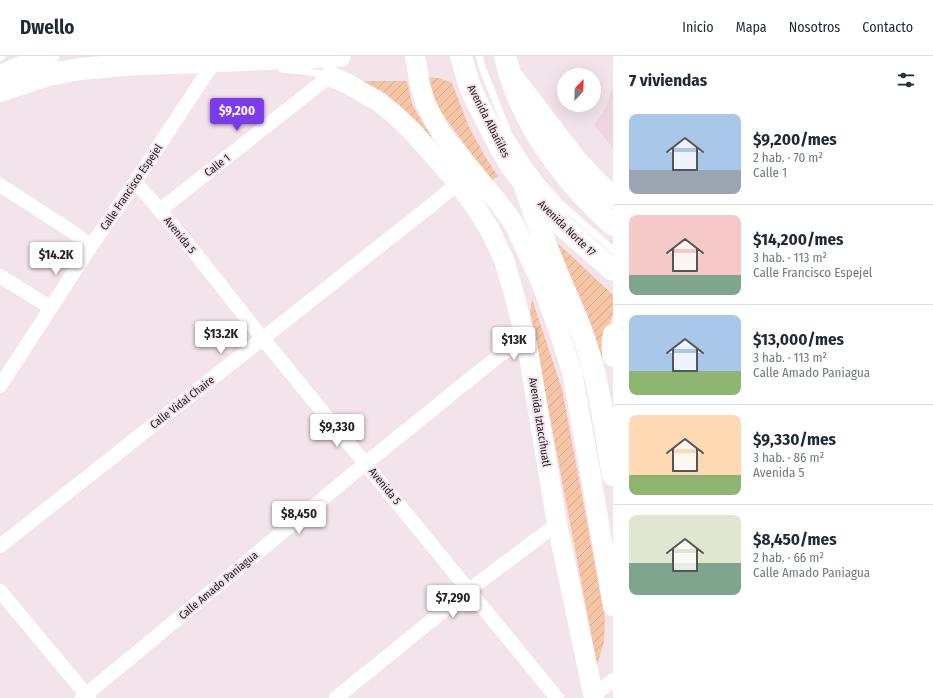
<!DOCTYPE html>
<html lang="es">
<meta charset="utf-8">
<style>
body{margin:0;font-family:"Fira Sans Condensed",sans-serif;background:#f2f2f3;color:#1f2937;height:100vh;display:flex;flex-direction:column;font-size:15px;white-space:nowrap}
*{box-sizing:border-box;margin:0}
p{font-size:13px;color:#747a83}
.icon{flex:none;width:22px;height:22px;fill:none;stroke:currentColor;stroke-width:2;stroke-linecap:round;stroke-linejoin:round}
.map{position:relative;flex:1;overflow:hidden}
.sheet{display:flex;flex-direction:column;background:#fff;width:320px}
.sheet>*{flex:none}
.needle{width:26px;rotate:23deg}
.buttons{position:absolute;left:557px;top:12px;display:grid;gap:8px}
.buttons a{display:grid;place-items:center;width:44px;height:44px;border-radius:50%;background:#fff;box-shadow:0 4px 16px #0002;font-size:20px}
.price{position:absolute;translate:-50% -34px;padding:0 9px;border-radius:4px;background:#fff;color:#222;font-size:13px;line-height:26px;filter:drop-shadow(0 1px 2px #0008)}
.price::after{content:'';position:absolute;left:50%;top:24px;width:12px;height:9px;margin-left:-6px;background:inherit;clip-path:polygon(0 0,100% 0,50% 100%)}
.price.on{background:#7c3aed;color:#fff}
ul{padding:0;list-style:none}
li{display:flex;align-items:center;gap:12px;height:100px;padding:0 16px}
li+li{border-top:1px solid #e0e1e3}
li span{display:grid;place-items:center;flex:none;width:112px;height:80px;border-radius:8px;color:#555}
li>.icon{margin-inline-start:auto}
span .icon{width:48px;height:48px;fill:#fffc;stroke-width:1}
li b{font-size:17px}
h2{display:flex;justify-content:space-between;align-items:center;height:48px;padding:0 16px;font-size:17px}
header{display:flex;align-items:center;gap:24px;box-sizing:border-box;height:56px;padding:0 20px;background:#fff;border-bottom:1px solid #e0e1e3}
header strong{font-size:19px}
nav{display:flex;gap:22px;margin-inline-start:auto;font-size:14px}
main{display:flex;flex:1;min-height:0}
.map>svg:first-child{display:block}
.built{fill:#edd6e0}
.garden{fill:url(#garden-furrows)}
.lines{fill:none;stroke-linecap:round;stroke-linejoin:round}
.service{stroke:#fff;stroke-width:7}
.minor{stroke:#fff;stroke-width:14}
.secondary{stroke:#fff;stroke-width:20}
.primary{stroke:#fff;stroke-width:22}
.trunk{stroke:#fff;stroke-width:22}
.labels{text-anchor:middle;stroke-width:4;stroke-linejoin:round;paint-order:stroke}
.street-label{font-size:11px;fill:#1e191b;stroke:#f3e4eb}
</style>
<header>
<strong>Dwello</strong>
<nav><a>Inicio</a><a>Mapa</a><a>Nosotros</a><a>Contacto</a></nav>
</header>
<main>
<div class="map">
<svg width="613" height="642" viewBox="0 0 613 642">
<defs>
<pattern id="garden-furrows" width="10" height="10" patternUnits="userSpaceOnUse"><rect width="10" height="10" fill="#f6c5a5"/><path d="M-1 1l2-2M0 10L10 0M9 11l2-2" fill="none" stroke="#d2a98d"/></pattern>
</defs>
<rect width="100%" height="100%" fill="#f3e4eb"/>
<path class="built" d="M 613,31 L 613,92 L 594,69 L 605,53 Z"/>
<path class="garden" d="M 426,21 L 439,22 L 452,27 L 469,71 L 486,102 L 498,120 L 491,125 L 441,56 L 430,35 Z
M 358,25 L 407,25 L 412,48 L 424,69 L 475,134 Z
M 548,178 L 613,239 L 613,258 L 607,275 L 600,308 Z
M 532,243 L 562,333 L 605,562 L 604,586 L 597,609 L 530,256 Z"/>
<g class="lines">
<path class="service" d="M 479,0 L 482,11 L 509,79 L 527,107 L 543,128 L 561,148 L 613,194
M 0,1 L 2,0
M 282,13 L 312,16 L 329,20"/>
<path class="minor" d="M 135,126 C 181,176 221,231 264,284 C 362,403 460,522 557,642
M 0,129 L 74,177 L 91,190
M 160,154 L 330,20
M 0,220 L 51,252
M 0,330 L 91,190 L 135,126 L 210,12
M 0,490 L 438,144 L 458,127
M 0,535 L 89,642
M 82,642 L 366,407 L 501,298 L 527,288
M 336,642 L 469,534 L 557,468
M 591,642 L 613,624"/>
<path class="secondary" d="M 415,0 L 420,28 L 425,46 L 430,56 L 441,77 L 501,150 L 514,168 L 542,228 L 558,272 L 572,316 L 593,432 L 613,550
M 330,20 L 346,27 L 378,45 L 393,57 L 413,76 L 458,127 L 477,153 L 491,176 L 504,204 L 514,238 L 527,288 L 557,468 L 594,642
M 613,278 C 611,285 611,293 613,301"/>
<path class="primary" d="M 461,0 L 469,28 L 474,40 L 501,93 L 512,111 L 524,127 L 547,154 L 566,173 L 613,214
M 505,0 C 520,67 563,123 613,169
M 524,127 C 534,159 546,190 559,221 C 568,243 579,265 586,288 C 600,330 605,376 613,419"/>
<path class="trunk" d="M 509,17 L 575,103 L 594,124 L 613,141
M 0,21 L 14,14 L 48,0
M 0,35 L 48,19 L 80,13 L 123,9 L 340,0"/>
</g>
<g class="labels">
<g class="street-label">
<text transform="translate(489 65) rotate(63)" y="4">Avenida Albañiles</text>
<text transform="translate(217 109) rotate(-38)" y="4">Calle 1</text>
<text transform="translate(131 131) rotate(-56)" y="4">Calle Francisco Espejel</text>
<text transform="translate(567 172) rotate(44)" y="4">Avenida Norte 17</text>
<text transform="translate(180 179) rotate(51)" y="4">Avenida 5</text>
<text transform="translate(182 346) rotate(-38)" y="4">Calle Vidal Chaire</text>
<text transform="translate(540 366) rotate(81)" y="4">Avenida Iztaccíhuatl</text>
<text transform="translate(385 430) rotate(51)" y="4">Avenida 5</text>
<text transform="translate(218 529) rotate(-40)" y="4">Calle Amado Paniagua</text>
</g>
</g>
</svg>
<div class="buttons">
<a><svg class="needle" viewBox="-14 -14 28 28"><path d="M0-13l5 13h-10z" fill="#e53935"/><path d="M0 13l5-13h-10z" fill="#747a83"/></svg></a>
</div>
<b class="price on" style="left:237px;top:76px">$9,200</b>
<b class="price" style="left:56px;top:220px">$14.2K</b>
<b class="price" style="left:221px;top:299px">$13.2K</b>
<b class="price" style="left:514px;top:305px">$13K</b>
<b class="price" style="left:337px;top:392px">$9,330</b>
<b class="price" style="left:299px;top:479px">$8,450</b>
<b class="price" style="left:453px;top:563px">$7,290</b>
</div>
<section class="sheet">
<h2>7 viviendas<svg class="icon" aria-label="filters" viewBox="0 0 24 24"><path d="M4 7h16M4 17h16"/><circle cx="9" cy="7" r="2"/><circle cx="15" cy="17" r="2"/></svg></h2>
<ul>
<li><span style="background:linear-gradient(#a9c7e8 70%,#9aa5b1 0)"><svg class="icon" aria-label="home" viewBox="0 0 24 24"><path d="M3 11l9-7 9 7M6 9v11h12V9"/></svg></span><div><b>$9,200/mes</b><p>2 hab. · 70 m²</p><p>Calle 1</p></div></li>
<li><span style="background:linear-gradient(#f6c9c9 75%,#7fa58c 0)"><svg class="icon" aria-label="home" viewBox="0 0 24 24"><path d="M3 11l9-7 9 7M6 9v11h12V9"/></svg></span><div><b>$14,200/mes</b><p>3 hab. · 113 m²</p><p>Calle Francisco Espejel</p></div></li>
<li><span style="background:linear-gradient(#a9c7e8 70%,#8fb573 0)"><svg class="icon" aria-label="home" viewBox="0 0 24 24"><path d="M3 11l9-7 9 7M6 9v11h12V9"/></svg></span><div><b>$13,000/mes</b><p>3 hab. · 113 m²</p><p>Calle Amado Paniagua</p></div></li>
<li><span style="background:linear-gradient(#ffd9b3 75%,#8fb573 0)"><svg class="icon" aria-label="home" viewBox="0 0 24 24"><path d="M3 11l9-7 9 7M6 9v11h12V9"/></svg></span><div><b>$9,330/mes</b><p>3 hab. · 86 m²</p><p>Avenida 5</p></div></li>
<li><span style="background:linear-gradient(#dfe7d0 60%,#7fa58c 0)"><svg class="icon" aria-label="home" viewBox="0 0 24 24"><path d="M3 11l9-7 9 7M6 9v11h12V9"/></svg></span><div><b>$8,450/mes</b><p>2 hab. · 66 m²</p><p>Calle Amado Paniagua</p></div></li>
</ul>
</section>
</main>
